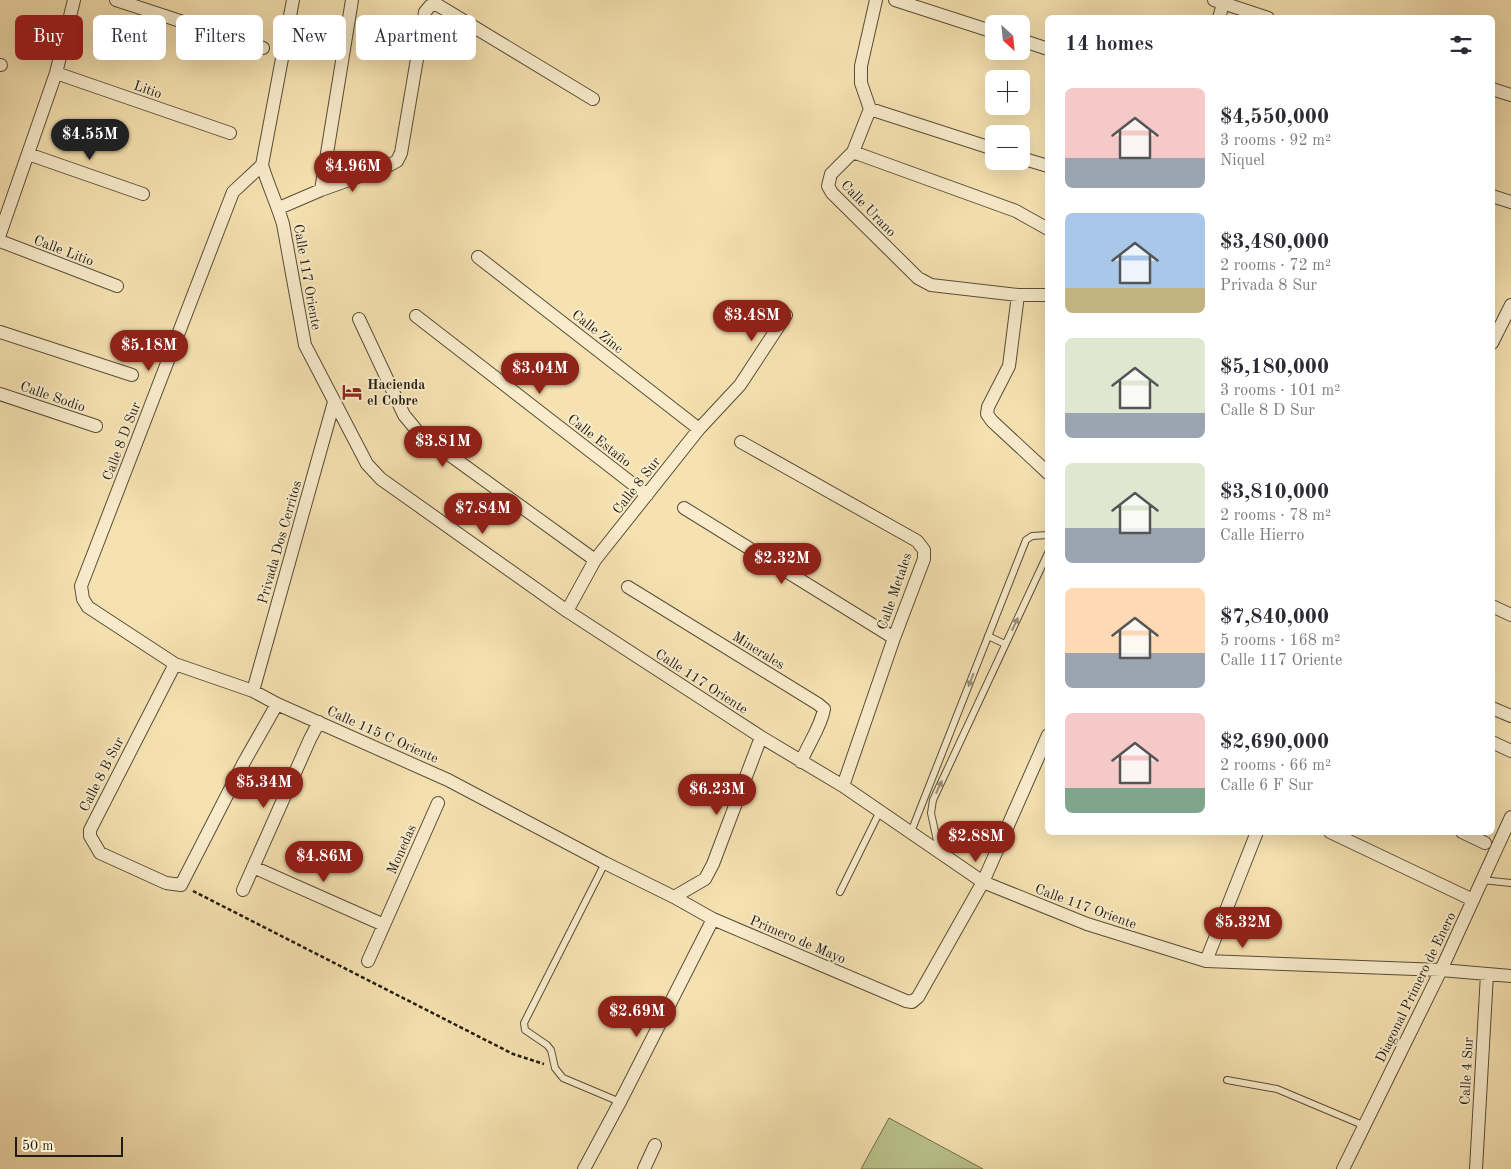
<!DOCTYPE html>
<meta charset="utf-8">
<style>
body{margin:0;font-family:"Old Standard TT",serif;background:#f7f7f7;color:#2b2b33;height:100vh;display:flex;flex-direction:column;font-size:19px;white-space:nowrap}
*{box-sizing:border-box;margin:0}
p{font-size:16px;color:#7c7c81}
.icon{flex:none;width:28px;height:28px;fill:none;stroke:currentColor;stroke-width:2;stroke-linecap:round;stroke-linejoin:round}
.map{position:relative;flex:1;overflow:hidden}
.details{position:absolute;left:1045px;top:15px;width:450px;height:820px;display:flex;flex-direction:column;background:#fff;border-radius:8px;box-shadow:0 5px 20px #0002}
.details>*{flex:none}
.top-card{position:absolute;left:15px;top:15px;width:475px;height:45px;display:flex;gap:10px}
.needle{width:32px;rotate:153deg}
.fabs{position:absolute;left:985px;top:15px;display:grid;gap:10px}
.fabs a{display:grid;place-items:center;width:45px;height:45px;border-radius:8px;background:#fff;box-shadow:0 5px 20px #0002;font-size:25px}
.scale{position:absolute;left:15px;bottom:12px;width:108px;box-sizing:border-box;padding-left:5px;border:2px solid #221b11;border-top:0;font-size:14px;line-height:18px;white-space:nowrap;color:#221b11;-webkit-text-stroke:4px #f9eccc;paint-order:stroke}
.price{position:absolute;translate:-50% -42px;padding:0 11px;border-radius:18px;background:#8f2418;color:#fff;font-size:16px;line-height:32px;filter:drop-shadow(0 1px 2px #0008)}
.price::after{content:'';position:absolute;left:50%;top:30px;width:15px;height:11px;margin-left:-8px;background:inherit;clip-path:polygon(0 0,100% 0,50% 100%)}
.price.active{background:#222;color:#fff}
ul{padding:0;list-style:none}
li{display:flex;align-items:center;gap:15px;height:125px;padding:0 20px}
li span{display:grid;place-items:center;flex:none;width:140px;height:100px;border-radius:8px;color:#555}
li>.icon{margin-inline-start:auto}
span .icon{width:60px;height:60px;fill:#fffc;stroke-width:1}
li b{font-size:21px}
h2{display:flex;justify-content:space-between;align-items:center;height:60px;padding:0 20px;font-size:21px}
.pill{padding:0 18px;border-radius:8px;background:#fff;box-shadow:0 5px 20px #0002;font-size:18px;line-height:45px}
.pill.active{background:#8f2418;color:#fff}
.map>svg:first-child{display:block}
.green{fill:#bbc38d;stroke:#6e6f4f}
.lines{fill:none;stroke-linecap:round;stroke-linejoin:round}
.service-casing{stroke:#574d39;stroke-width:8}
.minor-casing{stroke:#574d39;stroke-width:14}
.path{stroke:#221b11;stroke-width:2.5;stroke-dasharray:4 2.5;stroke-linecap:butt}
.service{stroke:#f9eccc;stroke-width:6}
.minor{stroke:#f9eccc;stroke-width:12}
.oneway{fill:#988e78}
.labels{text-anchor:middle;stroke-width:4;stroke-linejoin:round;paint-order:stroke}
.street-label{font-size:14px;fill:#221b11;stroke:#f9eccc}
.poi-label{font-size:14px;font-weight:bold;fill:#221b11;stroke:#f9eccc;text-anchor:start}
</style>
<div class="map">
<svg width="1511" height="1169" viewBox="0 0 1511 1169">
<rect width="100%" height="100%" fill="#f6e2b1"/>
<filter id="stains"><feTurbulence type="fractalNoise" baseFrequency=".004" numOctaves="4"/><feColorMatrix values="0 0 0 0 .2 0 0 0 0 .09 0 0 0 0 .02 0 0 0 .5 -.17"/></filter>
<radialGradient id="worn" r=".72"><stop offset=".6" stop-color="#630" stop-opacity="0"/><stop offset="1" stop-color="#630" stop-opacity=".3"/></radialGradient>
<path class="green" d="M 889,1118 L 983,1169 L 861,1169 Z"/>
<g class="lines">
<defs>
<path id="service" d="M 988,636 L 1005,644
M 911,832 L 1026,540 L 1032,536 L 1048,535
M 939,850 L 931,813 L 933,800 L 1048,553
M 605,863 L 524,1023 L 525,1030 L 547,1045 L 551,1050 L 555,1068 L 563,1078 L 620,1102
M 1482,880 L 1511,883
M 840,892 L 880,811
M 1227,1080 L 1277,1089 L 1365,1126"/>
<path id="minor" d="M 116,0 L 263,48
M 293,0 L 262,165 C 268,185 277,204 283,224 L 305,345 L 367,464 L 381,479 L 567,611 L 761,737 L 843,786 L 983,882 L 1087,924 L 1206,961 L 1441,970 L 1511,976
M 876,0 L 861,66 L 861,83 L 870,109 L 853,152 L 831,174 L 828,186 L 832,193 L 918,278 L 931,285 L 1018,295
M 895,0 L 994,32
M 1214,0 L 1268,18
M 1219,18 L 1224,0
M 1021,40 L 1048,49
M 0,65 L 1,65
M 56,73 L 230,133
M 1492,89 L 1511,95
M 870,109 L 994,149
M 853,152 L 1016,211 L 1048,229
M 28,154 L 143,194
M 1021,158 L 1048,166
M 262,165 L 233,192 L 81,586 L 83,599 L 88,607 L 175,664 L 253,691 L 277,704 L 448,780 L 605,863 L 674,897 L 713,919 L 906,1001 L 912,1002 L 918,997 L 983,882 L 1048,735
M 321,190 L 352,0
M 1492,196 L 1511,202
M 279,208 L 321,190 L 388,166 L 397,161 L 401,153 L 425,12 L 430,6 L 436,4 L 593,99
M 0,234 L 56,73 L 74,0
M 0,241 L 117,286
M 478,257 L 699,429
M 1048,295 L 1018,295 L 1009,366 L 988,407 L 987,414 L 992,421 L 1048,473
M 416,316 L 647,495
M 359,319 L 404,415 L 418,432 L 595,560
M 0,332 L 132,375
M 1492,343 L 1511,305
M 0,394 L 96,426
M 741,442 L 917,541 L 924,550 L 924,559 L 894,638 L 843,786
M 684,508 L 894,638
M 628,587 L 818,704 L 824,709 C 821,727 808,744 801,762
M 1492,606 L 1511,615
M 567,611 L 595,560 L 699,429 L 740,385 L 786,315
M 175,664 L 90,830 L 90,836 L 100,853 L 166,883 L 181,885 L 243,764 L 277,704
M 253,691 L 334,402
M 1492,708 L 1511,716
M 1492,742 L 1511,751
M 1330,832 L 1473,900
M 1462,832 L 1485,843
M 253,867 L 384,925
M 243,890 L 310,739 L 319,722
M 674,897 L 705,879 L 713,864 L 761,737
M 368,961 L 438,803
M 1206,961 L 1257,832
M 584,1169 L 620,1102 L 713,919
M 644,1169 L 655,1145
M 1343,1169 L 1441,970 L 1511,817
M 1476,1169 L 1487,974"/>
</defs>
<use href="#service" class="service-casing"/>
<use href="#minor" class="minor-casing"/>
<path class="path" d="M 193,891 L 513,1054 L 544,1064"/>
<use href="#service" class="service"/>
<use href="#minor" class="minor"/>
</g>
<defs><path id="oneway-solid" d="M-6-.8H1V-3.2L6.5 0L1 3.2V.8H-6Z" transform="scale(1.25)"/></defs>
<g class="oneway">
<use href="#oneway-solid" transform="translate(1015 624) rotate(-65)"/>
<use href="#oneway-solid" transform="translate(971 680) rotate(111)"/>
<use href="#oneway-solid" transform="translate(939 787) rotate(-65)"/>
</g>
<defs>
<symbol id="hotel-bare" viewBox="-9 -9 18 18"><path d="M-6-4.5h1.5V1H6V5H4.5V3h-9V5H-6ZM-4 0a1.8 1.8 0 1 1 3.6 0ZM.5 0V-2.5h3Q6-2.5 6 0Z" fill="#8f2418" stroke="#f9eccc" stroke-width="2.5" paint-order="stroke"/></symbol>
</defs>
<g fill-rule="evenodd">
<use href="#hotel-bare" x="338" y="378" width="28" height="28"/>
</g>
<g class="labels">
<g class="street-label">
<text transform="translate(148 89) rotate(19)" y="5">Litio</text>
<text transform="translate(869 208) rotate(46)" y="5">Calle Urano</text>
<text transform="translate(64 250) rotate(21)" y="5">Calle Litio</text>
<text transform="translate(308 277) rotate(80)" y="5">Calle 117 Oriente</text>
<text transform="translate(598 331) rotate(38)" y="5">Calle Zinc</text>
<text transform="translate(53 396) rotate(19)" y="5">Calle Sodio</text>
<text transform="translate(600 440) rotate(38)" y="5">Calle Estaño</text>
<text transform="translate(121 441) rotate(-69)" y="5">Calle 8 D Sur</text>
<text transform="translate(636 485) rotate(-52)" y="5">Calle 8 Sur</text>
<text transform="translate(279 542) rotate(-74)" y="5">Privada Dos Cerritos</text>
<text transform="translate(894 591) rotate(-71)" y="5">Calle Metales</text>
<text transform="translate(759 650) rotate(32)" y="5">Minerales</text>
<text transform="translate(702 681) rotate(33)" y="5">Calle 117 Oriente</text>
<text transform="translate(383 734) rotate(24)" y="5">Calle 115 C Oriente</text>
<text transform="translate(101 774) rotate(-63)" y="5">Calle 8 B Sur</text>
<text transform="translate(401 849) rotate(-66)" y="5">Monedas</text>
<text transform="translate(1086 906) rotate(20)" y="5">Calle 117 Oriente</text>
<text transform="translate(798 939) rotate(23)" y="5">Primero de Mayo</text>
<text transform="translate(1415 987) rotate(-64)" y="5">Diagonal Primero de Enero</text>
<text transform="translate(1466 1071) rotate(-87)" y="5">Calle 4 Sur</text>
</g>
<g class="poi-label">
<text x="367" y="389">Hacienda<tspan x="367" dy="16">el Cobre</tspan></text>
</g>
</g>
<rect width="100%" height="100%" filter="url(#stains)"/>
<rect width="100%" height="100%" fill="url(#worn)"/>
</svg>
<div class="fabs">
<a><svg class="needle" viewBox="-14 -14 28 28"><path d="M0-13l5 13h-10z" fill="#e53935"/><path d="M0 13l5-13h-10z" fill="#7c7c81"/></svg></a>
<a>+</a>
<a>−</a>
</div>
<div class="scale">50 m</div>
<b class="price active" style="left:90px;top:161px">$4.55M</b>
<b class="price" style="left:353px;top:193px">$4.96M</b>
<b class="price" style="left:752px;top:342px">$3.48M</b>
<b class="price" style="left:149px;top:372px">$5.18M</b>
<b class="price" style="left:540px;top:395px">$3.04M</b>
<b class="price" style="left:443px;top:468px">$3.81M</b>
<b class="price" style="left:483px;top:535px">$7.84M</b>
<b class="price" style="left:782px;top:585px">$2.32M</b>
<b class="price" style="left:264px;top:809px">$5.34M</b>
<b class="price" style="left:717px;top:816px">$6.23M</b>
<b class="price" style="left:976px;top:863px">$2.88M</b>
<b class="price" style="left:324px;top:883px">$4.86M</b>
<b class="price" style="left:1243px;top:949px">$5.32M</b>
<b class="price" style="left:637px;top:1038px">$2.69M</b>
<div class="top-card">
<a class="pill active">Buy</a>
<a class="pill">Rent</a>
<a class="pill">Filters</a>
<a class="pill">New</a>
<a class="pill">Apartment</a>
</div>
<section class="details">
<h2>14 homes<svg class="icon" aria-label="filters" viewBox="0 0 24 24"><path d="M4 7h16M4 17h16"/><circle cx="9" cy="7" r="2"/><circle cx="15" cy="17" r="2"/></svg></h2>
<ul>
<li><span style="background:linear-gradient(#f6c9c9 70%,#9aa5b1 0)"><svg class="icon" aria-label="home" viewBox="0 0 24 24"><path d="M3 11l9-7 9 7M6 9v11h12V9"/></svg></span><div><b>$4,550,000</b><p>3 rooms · 92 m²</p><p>Niquel</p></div></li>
<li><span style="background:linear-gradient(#a9c7e8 75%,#c2b280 0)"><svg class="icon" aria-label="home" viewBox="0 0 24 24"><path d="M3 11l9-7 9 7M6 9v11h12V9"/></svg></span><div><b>$3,480,000</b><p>2 rooms · 72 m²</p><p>Privada 8 Sur</p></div></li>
<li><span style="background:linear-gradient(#dfe7d0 75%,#9aa5b1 0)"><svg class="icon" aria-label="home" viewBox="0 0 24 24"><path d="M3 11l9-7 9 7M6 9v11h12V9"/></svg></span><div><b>$5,180,000</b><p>3 rooms · 101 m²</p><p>Calle 8 D Sur</p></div></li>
<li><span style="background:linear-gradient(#dfe7d0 65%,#9aa5b1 0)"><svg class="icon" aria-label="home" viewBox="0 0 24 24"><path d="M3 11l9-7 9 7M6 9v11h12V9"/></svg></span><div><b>$3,810,000</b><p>2 rooms · 78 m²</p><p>Calle Hierro</p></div></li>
<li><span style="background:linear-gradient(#ffd9b3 65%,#9aa5b1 0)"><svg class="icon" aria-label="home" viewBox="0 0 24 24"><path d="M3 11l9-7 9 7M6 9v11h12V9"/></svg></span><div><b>$7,840,000</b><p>5 rooms · 168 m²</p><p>Calle 117 Oriente</p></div></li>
<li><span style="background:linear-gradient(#f6c9c9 75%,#7fa58c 0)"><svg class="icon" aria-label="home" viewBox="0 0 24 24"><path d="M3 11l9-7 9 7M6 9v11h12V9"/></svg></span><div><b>$2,690,000</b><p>2 rooms · 66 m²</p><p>Calle 6 F Sur</p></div></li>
</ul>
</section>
</div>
